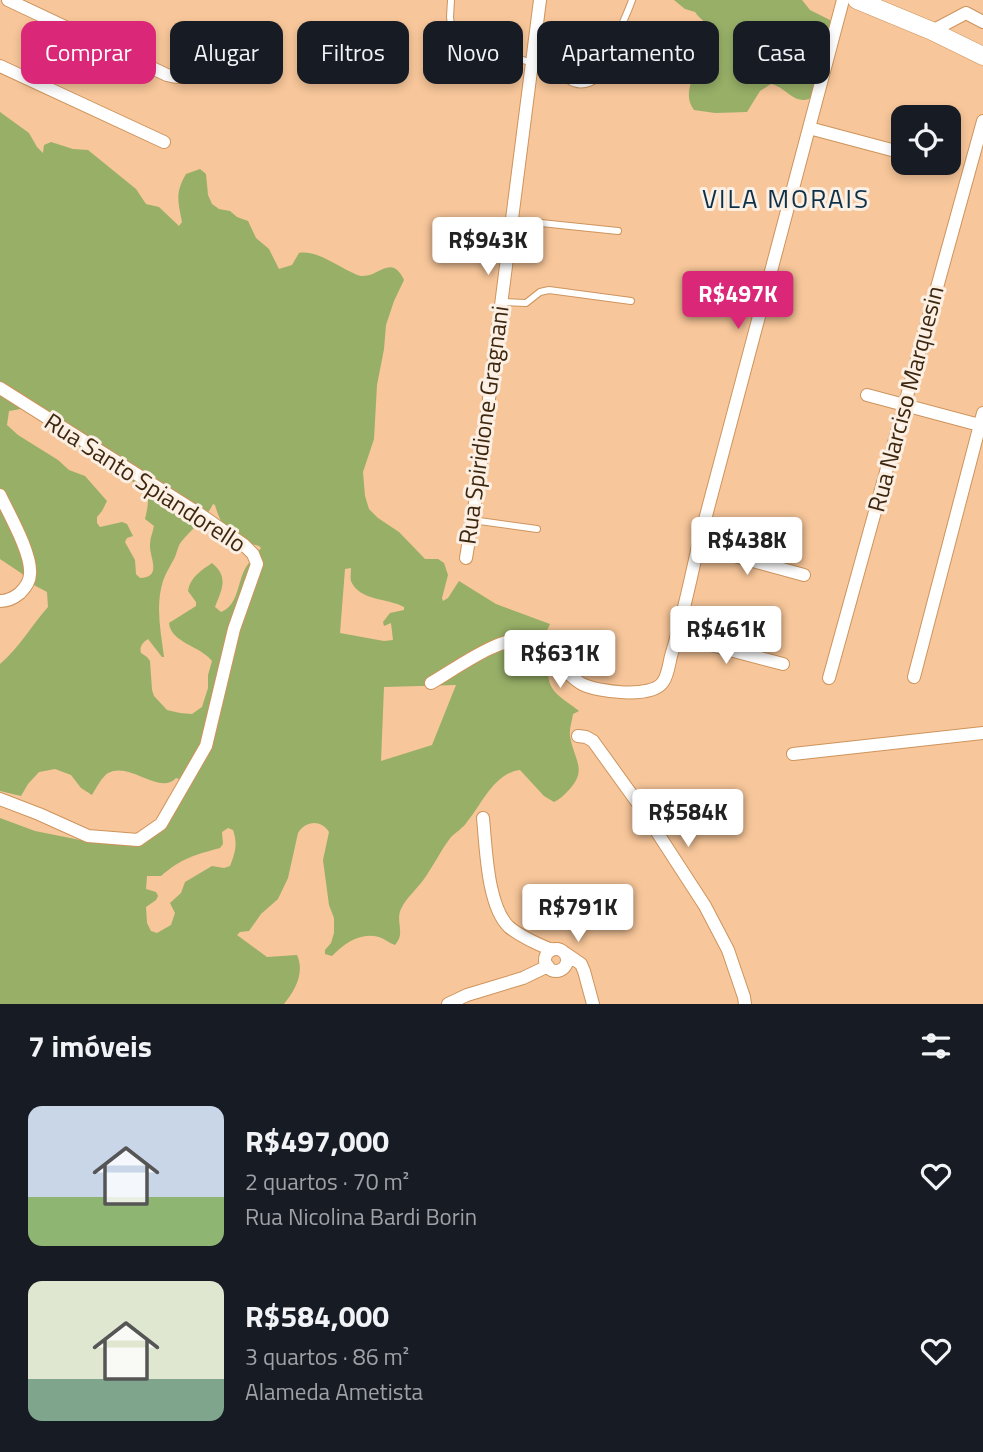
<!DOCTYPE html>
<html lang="pt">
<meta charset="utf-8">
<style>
body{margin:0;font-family:"Titillium Web",sans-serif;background:#20242c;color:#f1f3f6;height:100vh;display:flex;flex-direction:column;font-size:26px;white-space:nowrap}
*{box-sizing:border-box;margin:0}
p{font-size:23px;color:#9ea1a6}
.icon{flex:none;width:38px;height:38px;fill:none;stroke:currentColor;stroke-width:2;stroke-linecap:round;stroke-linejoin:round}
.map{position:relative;height:1004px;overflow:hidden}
.panel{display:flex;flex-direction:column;background:#171b24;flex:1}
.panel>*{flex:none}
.hud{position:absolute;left:21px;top:21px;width:942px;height:63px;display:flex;gap:14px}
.buttons{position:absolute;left:891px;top:105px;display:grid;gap:14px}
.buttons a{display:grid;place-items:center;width:70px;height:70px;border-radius:14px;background:#171b24;box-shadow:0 4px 10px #0003;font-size:35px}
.price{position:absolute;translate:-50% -60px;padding:0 16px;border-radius:7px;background:#fff;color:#222;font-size:23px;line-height:46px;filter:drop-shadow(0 2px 4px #0008)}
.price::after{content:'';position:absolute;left:50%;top:42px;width:21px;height:16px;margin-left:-10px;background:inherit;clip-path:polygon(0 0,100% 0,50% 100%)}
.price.on{background:#db2777;color:#fff}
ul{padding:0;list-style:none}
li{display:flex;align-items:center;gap:21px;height:175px;padding:0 28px}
li span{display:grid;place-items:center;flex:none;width:196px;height:140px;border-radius:14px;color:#555}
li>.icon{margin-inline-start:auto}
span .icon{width:84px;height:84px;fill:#fffc;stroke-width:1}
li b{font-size:30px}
h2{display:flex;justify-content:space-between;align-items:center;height:84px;padding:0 28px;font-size:30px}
.chip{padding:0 24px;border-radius:14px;background:#171b24;box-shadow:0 4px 10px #0003;font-size:24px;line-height:63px}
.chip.on{background:#db2777;color:#fff}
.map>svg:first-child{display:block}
.green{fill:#97af67;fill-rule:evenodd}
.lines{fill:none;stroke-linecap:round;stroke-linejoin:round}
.service-casing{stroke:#ce945c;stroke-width:8}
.minor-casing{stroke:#ce945c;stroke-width:14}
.primary-casing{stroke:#ce945c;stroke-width:19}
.service{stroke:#fff;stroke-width:6}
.minor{stroke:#fff;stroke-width:12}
.primary{stroke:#fff;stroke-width:18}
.labels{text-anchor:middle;stroke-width:6;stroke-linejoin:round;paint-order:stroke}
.street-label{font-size:24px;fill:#3e270f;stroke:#fcefe4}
.neighbourhood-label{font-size:26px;letter-spacing:2px;fill:#0e314a;stroke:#fcefe4}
</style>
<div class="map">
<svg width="983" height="1004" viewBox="0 0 983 1004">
<rect width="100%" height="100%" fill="#f7c69a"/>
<path class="green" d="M 674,0 L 802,0 L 810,10 L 830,20 L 831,27 L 816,89 L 809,99 C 793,104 786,87 771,84 L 760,91 L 747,112 L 715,113 L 694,110 C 682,94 695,80 694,64 C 694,58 692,52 691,46 L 693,44 L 699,50 L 704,49 L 715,36 L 716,31 C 709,24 700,20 695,12 L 685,9 Z
M 0,112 L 29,133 L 37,147 L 43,153 L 44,145 L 51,142 L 73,149 L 88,150 L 136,189 L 146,204 L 159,207 L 179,226 L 182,222 C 178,201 175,193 186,174 L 200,169 L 206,174 L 208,195 L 212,204 L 219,209 L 230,211 L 237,217 L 248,221 L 256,238 L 269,249 L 279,269 L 292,265 L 299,253 C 316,250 336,265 351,272 C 353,273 359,276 361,276 C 379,278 391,253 404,280 L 394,301 L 386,325 L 384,349 L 377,385 L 374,439 L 363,472 L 365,496 L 369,509 L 378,518 L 399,532 L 425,559 L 438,559 L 444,563 L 448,575 L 442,598 L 443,601 L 448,598 L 459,581 L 496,604 L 550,624 L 541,644 L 540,654 L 532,660 C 535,667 540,668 548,669 C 547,693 562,697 579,711 L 573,714 C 572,721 569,729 570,736 C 574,761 589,770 567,792 C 563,796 560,799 554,802 L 544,796 L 520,770 C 494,773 482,804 467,822 C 463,828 456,832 451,837 C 441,850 434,865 424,879 C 417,889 406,898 401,909 C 395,922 406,933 395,945 C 389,943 385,939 379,937 C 360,932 345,943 332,956 L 325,954 L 325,950 L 331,943 L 334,933 L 334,918 L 329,905 L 323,860 L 329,832 C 321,819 305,821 298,833 L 288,878 L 278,899 L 261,914 L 249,931 L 240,932 L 237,935 L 267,957 L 297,955 C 305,973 295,990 284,1004 L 0,1004 L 0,818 L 35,831 L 80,840 L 95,839 L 115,845 L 138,843 L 151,839 L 162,826 L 185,779 L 181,777 L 179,779 L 176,778 C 160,796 130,761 108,773 C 102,777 96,788 92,795 L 81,788 L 71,775 L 55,769 L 39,772 L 28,784 L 21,796 L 0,791 L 0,664 C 19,648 31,626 48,607 L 47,592 L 32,584 L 21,573 L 0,559 ZM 26,408 L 65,432 L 76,445 L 88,453 L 101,467 L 119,476 L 120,475 L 122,475 L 124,471 L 127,471 L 129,480 C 151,489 150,498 145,519 L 154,526 C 153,532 150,538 150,544 C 149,557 163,577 140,578 L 136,574 L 135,560 L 125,542 L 127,538 L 133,536 L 127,524 L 122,522 L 100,527 L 97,523 L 97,517 L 102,511 L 107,501 L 85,476 L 69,470 L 58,460 L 18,435 L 7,425 L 9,411 ZM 213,504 L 215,505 C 222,531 234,539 259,546 L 261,548 C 256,555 250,561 246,567 C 237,582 239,605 221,612 L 215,607 C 222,589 229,577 212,563 C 202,570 190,577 188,591 L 196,602 L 196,606 L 169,623 C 171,643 201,646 212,661 L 208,675 L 208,688 L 202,707 L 192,714 L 180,713 L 167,710 L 154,696 L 152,690 L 150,661 L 147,657 L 141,653 C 139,647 143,642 148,639 L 162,657 L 164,657 C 161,632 155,606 163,581 C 166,572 171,565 175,557 C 177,552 178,546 181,542 C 192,528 205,521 213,504 ZM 351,568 C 351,572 350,577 351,581 C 359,601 388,598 404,607 L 404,610 L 390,613 L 383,622 L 384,626 L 391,623 L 393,640 L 384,641 L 340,633 L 345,569 ZM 456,685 L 432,745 L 381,761 L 384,687 ZM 228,828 L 233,830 C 238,844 235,853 230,866 L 224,868 L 212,866 L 185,882 L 181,893 L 170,903 L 175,913 L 171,925 L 157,933 L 151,931 L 147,923 L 146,907 L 156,900 L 158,896 L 156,892 L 146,889 L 147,876 L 161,876 C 182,858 194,855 220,848 L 223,844 L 222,832 Z"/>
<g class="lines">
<defs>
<path id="service" d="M 451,0 L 450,17 L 451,25 L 454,31 L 461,35 L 478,40 L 514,57 L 532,63
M 617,41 L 576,34 C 566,36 563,44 562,54 C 556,87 587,94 605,71 C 613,61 614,47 618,35 C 622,23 628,12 632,0
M 512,220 L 618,231
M 501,302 L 526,303 L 540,292 L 549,290 L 631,301
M 472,520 L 537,529"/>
<path id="minor" d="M 8,0 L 167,75 C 171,76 175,77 179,77 C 200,78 207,48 214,32
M 966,13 L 983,22
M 932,31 L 966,13
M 0,66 L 164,142
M 809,128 L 903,153
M 0,388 L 198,513 L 244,545 L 253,554 L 257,564 L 234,629 L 206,746 L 161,824 L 138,840 L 88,836 L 39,814 L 0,799
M 867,395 L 983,426
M 0,495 C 9,514 32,554 30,574 C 30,581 25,588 20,593 C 14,598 7,601 0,601
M 698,546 L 804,575
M 466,558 L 478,485 L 540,0
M 677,636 L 783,664
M 914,677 L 983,413
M 829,678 L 983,121
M 431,683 C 454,670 502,634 528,640 C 545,643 563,674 582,684 C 597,692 652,699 663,682 C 668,675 669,664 671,656 C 682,620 690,583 698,546 L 843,0
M 578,736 L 586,737 L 593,741 L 642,809 L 705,906 L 728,950 L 744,997 L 745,1004
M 793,754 L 983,733
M 483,818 C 486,847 487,906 509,927 C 521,937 537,944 552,950
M545 960a11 11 0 1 1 22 0a11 11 0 1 1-22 0Z
M 565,953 L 581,964 L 584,971 L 593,1004
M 448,1004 L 467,995 L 523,978 L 548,966"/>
<path id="primary" d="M 857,0 L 932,31 L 983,56"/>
</defs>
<use href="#service" class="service-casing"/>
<use href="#minor" class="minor-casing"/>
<use href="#primary" class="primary-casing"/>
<use href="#service" class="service"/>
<use href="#minor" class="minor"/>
<use href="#primary" class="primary"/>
</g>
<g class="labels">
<g class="street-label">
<text transform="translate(906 399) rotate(-75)" y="8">Rua Narciso Marquesin</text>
<text transform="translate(484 425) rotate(-82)" y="8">Rua Spiridione Gragnani</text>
<text transform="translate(145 483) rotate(33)" y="8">Rua Santo Spiandorello</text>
</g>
<g class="neighbourhood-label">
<text x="786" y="208">VILA MORAIS</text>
</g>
</g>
</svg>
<div class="buttons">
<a><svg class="icon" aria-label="locate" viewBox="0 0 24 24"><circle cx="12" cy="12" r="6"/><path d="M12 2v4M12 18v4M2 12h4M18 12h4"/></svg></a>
</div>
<b class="price" style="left:488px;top:277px">R$943K</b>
<b class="price on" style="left:738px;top:331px">R$497K</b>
<b class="price" style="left:747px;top:577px">R$438K</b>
<b class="price" style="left:726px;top:666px">R$461K</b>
<b class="price" style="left:560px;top:690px">R$631K</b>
<b class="price" style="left:688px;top:849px">R$584K</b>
<b class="price" style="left:578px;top:944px">R$791K</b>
<div class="hud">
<a class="chip on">Comprar</a>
<a class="chip">Alugar</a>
<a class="chip">Filtros</a>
<a class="chip">Novo</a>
<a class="chip">Apartamento</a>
<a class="chip">Casa</a>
</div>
</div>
<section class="panel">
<h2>7 imóveis<svg class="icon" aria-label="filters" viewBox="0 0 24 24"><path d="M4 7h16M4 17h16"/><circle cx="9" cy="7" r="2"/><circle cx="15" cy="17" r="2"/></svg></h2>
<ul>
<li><span style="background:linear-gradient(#c9d6e8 65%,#8fb573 0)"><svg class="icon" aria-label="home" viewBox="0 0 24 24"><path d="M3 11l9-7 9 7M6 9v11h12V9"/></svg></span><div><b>R$497,000</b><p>2 quartos · 70 m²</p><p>Rua Nicolina Bardi Borin</p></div><svg class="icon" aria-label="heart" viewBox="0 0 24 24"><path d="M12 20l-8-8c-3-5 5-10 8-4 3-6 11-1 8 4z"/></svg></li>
<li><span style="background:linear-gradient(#dfe7d0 70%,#7fa58c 0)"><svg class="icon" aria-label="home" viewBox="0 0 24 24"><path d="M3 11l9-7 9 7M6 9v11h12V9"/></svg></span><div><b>R$584,000</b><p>3 quartos · 86 m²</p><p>Alameda Ametista</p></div><svg class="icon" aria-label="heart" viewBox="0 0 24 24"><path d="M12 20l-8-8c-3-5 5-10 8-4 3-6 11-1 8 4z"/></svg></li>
</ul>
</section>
